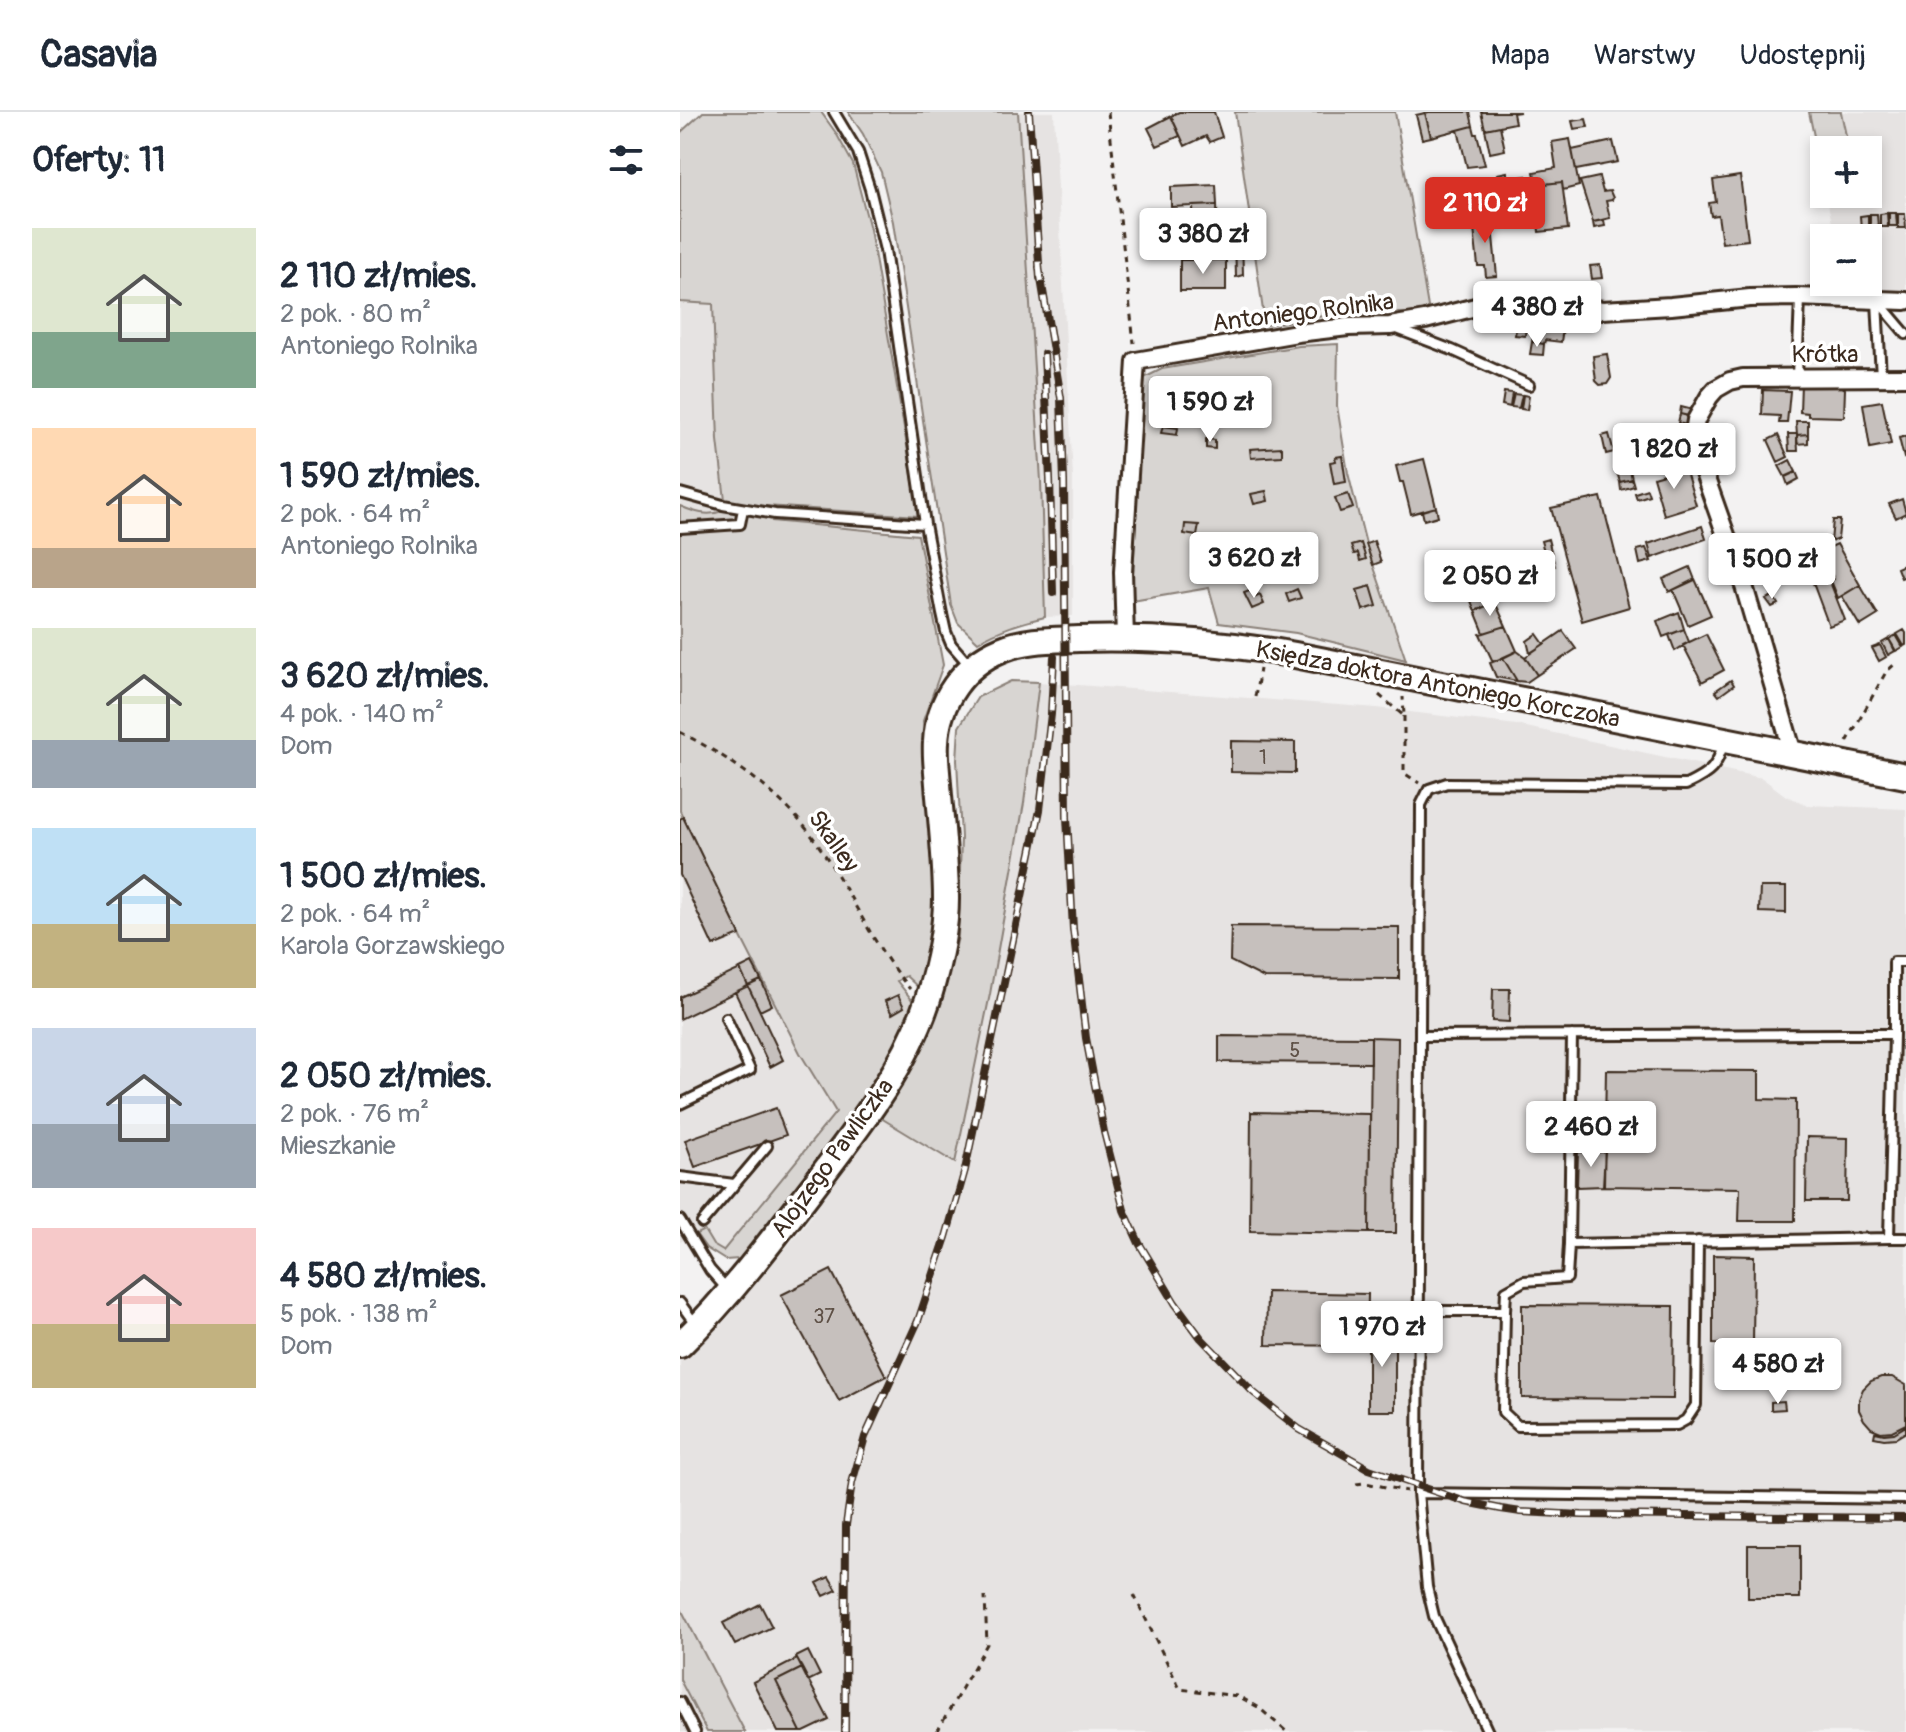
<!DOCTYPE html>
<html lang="pl">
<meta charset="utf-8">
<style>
body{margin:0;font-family:Pangolin,sans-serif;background:#f6f6f7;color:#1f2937;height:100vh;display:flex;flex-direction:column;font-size:30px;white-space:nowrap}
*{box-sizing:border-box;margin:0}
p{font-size:26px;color:#747a83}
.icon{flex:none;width:44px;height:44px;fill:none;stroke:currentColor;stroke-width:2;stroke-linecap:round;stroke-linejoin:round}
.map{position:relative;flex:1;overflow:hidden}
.drawer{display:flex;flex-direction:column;background:#fff;width:680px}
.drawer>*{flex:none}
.controls{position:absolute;left:1130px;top:24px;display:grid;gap:16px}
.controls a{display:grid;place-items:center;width:72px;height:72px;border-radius:0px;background:#fff;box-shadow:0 4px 12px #0003;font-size:40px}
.price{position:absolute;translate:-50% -68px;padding:0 18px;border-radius:8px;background:#fff;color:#222;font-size:26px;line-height:52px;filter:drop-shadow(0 2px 4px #0008)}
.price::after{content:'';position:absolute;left:50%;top:48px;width:24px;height:18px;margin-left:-12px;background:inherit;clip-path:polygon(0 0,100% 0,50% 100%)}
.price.selected{background:#d93025;color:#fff}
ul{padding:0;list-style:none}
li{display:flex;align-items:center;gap:24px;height:200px;padding:0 32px}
li span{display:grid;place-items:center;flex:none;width:224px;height:160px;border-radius:0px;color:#555}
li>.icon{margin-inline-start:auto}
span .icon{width:96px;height:96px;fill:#fffc;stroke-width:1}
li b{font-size:34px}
h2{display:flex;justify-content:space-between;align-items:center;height:96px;padding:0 32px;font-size:34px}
header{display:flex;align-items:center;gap:48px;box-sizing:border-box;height:112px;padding:0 40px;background:#fff;border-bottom:2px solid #e0e1e3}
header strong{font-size:38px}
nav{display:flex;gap:44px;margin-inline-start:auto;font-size:28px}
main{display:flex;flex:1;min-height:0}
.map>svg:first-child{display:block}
.built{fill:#e6e3e2}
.green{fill:#d8d5d2;stroke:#8a8078;stroke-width:2}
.building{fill:#c6c0bd;stroke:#3b2a1e;stroke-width:2}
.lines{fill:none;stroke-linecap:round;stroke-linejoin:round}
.lane-casing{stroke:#3b2a1e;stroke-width:14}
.street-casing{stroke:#3b2a1e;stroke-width:22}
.secondary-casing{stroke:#3b2a1e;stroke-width:30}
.path{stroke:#3b2a1e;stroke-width:3;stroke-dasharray:6 6;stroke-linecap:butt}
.lane{stroke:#fff;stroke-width:8}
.street{stroke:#fff;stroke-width:16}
.secondary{stroke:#fff;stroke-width:24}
.rail-casing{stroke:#3b2a1e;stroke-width:8}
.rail{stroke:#fff;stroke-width:5;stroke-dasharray:15;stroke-linecap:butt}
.labels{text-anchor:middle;stroke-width:7;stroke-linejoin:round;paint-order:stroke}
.number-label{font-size:20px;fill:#5e5046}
.street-label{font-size:24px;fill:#3b2a1e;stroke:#fff}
</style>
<header>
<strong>Casavia</strong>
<nav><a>Mapa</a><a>Warstwy</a><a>Udostępnij</a></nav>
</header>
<main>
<section class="drawer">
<h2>Oferty: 11<svg class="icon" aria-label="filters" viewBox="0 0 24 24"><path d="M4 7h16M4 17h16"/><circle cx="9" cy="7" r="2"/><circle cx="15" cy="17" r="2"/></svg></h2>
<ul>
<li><span style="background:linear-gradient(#dfe7d0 65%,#7fa58c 0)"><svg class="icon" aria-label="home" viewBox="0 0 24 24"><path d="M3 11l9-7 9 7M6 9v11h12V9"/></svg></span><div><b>2 110 zł/mies.</b><p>2 pok. · 80 m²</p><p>Antoniego Rolnika</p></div></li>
<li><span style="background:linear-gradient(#ffd9b3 75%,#b9a48a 0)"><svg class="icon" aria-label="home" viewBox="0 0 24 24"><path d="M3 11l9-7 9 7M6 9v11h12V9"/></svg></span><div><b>1 590 zł/mies.</b><p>2 pok. · 64 m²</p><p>Antoniego Rolnika</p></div></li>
<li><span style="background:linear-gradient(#dfe7d0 70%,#9aa5b1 0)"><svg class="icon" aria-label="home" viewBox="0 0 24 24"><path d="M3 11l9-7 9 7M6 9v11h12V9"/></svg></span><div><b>3 620 zł/mies.</b><p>4 pok. · 140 m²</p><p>Dom</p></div></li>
<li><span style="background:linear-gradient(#bfe0f5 60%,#c2b280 0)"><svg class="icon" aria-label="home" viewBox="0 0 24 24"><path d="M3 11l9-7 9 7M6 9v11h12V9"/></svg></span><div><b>1 500 zł/mies.</b><p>2 pok. · 64 m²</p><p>Karola Gorzawskiego</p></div></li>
<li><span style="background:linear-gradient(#c9d6e8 60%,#9aa5b1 0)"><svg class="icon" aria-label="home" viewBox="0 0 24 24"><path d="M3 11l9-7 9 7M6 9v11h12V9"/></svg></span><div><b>2 050 zł/mies.</b><p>2 pok. · 76 m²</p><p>Mieszkanie</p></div></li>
<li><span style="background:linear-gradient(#f6c9c9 60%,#c2b280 0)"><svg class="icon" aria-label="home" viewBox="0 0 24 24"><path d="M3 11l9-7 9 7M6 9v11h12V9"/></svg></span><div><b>4 580 zł/mies.</b><p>5 pok. · 138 m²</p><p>Dom</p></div></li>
</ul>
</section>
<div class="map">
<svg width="1226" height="1620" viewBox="0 0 1226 1620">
<rect width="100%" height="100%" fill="#f3f2f2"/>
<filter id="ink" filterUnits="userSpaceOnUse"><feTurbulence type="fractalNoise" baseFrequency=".0125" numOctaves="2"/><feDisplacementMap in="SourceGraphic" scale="16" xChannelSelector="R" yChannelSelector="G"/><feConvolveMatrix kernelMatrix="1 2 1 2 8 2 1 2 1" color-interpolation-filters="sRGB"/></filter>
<g filter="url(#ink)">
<path class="built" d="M 338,0 L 374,0 L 393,366 L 393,504 L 365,505 L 361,369 Z
M 1161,0 L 1226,0 L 1226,178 L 1166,179 L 1164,170 L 1188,170 L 1188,126 L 1155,126 L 1146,82 L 1188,82 L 1188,38 L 1169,38 Z
M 0,190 L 33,191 L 38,328 L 45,388 L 42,399 L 32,403 L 11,399 L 0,394 Z
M 359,570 L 697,596 L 837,613 L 1082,666 L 1106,684 L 1128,693 L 1226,697 L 1226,1620 L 0,1620 L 0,1249 L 43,1211 L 121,1118 L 201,1006 L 275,1050 L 310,882 L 344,691 Z
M 0,699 L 60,823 L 120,941 L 156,1000 L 42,1140 L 33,1134 L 24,1118 L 0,1130 Z"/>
<path class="green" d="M 23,0 L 141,0 L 156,21 L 173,52 L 190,117 L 239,404 L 87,394 L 92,409 L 238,423 L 263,553 L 243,609 L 254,741 L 254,798 L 249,851 L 241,878 L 226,864 L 217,869 L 236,893 L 201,965 L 59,1147 L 45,1148 L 26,1136 L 16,1122 L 24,1118 L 33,1133 L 43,1139 L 156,1000 L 120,941 L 60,823 L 0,699 L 0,394 C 14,400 28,405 42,399 L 45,388 L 38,328 L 33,192 L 0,190 L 0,21 Z
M 168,0 L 338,0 L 361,369 L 365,505 C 340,511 320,517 298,530 L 278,511 L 271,493 L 213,110 L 201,60 L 183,22 Z
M 555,0 L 715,0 L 749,201 L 665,201 L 585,213 Z
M 1129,0 L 1161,0 L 1169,38 L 1144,38 L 1144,73 Z
M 658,232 L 657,294 L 668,361 L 686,432 L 726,548 L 616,521 L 539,511 L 529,476 L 452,489 L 462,273 L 464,266 L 482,257 L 619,234 Z
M 331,569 L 359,570 L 344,691 L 310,882 L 275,1051 L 201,1006 L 227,965 L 261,893 L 278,825 L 281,726 L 277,648 L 279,615 L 298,585 Z
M 0,1495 L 65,1620 L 27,1620 L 0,1568 Z"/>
<path class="building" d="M 499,0 L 534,0 L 542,25 L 530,30 L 526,24 L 505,34 L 491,4 Z
M 749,0 L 790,0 L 793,14 L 751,25 L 745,1 Z
M 801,0 L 840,0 L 833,1 L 835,11 L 805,17 Z
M 745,1 L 751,25 L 742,27 L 736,3 Z
M 491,4 L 500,24 L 477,34 L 468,16 Z
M 906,7 L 908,15 L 894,17 L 892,9 Z
M 793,14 L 795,22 L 797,22 L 805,53 L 787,55 L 778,18 Z
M 820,14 L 825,38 L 810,41 L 805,17 Z
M 890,27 L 899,74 L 883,78 L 882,70 L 857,73 L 854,60 L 876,56 L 872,30 Z
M 933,29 L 938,50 L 896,58 L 892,38 Z
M 827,60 L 828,68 L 818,69 L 817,62 Z
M 846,64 L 848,72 L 819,77 L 818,69 Z
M 1060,64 L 1068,128 L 1042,131 L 1038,103 L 1031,104 L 1029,91 L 1036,90 L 1033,68 Z
M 919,65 L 923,80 L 930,79 L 933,86 L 932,88 L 926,89 L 930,106 L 913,110 L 900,69 Z
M 882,70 L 888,117 L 859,120 L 854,73 Z
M 536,73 L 537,93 L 491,95 L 491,75 Z
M 772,74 L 776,105 L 748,109 L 744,78 Z
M 537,93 L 538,131 L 514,132 L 513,94 Z
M 1207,101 L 1208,115 L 1200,115 L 1200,102 Z
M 1209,101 L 1216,101 L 1217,114 L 1209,114 Z
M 1190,102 L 1197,102 L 1198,115 L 1190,115 Z
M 1218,102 L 1225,102 L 1226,116 L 1218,116 Z
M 1188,103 L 1188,117 L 1181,117 L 1180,104 Z
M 811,105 L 817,164 L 806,165 L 805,154 L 798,154 L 793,107 Z
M 924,108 L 925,114 L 914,116 L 913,110 Z
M 555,124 L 562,124 L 563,163 L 556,165 Z
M 500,148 L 546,148 L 546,179 L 500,179 Z
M 920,153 L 922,166 L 912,167 L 910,154 Z
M 857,198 L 885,203 L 881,230 L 865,228 L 864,232 L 852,230 Z
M 837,212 L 846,214 L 845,224 L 835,223 Z
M 852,230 L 864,232 L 863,243 L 850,242 Z
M 927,242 L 931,266 L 927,272 L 920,273 L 916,269 L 913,244 Z
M 1121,271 L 1158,272 L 1165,277 L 1164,305 L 1128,304 L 1128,301 L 1120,300 Z
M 1083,278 L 1110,279 L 1107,311 L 1099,311 L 1100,304 L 1082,303 Z
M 824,280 L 832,281 L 830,295 L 822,293 Z
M 834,282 L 842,283 L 839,296 L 831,295 Z
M 843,283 L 849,284 L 847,298 L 841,297 Z
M 1202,289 L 1211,332 L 1190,336 L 1183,292 Z
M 1001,295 L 1013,298 L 1012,305 L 1000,302 Z
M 1000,302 L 1009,304 L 1007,313 L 998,311 Z
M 1116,309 L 1128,309 L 1128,322 L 1117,323 Z
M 483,314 L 498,316 L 497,323 L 481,321 Z
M 975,321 L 980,343 L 942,352 L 936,330 Z
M 929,322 L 934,340 L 926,342 L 922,324 Z
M 1108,322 L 1117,322 L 1118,339 L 1109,339 Z
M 1128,322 L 1128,331 L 1117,332 L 1117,323 Z
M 1098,323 L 1108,345 L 1098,350 L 1088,328 Z
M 1226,324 L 1226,345 L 1224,346 L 1219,326 Z
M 526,327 L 535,328 L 535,337 L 526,336 Z
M 602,335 L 602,344 L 571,346 L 570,337 Z
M 662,344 L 666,370 L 654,372 L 650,350 L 656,349 L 655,345 Z
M 982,346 L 983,352 L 963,357 L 961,351 Z
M 744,347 L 756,395 L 731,402 L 723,370 L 720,370 L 716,354 Z
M 1110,348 L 1116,360 L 1105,365 L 1099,354 Z
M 949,353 L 952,367 L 940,370 L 936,357 Z
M 1005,356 L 1016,393 L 984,403 L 973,365 Z
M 1116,360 L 1119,367 L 1108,373 L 1105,365 Z
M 952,367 L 954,374 L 941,378 L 940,370 Z
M 967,377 L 969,383 L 957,387 L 955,381 Z
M 586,379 L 588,389 L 574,392 L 571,382 Z
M 668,382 L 673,396 L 660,400 L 655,386 Z
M 921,385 L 949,495 L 902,509 L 871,396 Z
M 1222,387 L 1226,401 L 1216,406 L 1209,392 Z
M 756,395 L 758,404 L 744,408 L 742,399 Z
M 1153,408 L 1160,408 L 1158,427 L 1151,430 Z
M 505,412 L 519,413 L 517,424 L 504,422 Z
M 1022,414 L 1026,427 L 972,446 L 968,432 Z
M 868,427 L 875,454 L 869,456 L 861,429 Z
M 694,429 L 701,450 L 693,453 L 686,432 Z
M 681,431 L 686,447 L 680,449 L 678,441 L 674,442 L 671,434 Z
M 1157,432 L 1180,473 L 1158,486 L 1151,469 L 1154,467 L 1140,440 Z
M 966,436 L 971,449 L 960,452 L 957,438 Z
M 839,441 L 849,470 L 804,485 L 794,456 Z
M 1226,452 L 1226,464 L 1221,466 L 1217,456 Z
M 1010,455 L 1015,468 L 989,480 L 983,467 Z
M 1145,459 L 1148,465 L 1133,471 L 1130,465 Z
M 1148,465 L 1165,508 L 1149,514 L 1133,471 Z
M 1015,467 L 1031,503 L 1008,513 L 993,478 Z
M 1180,473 L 1198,503 L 1180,514 L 1162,484 Z
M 691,474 L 697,494 L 683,498 L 677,478 Z
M 617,477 L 621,486 L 609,490 L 606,482 Z
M 572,478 L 576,485 L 580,483 L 584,492 L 572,497 L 564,481 Z
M 810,483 L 813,491 L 795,499 L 791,489 Z
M 1093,484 L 1098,492 L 1092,495 L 1086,487 Z
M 815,490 L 826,514 L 804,521 L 795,499 Z
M 999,500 L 1004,517 L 983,525 L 977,509 Z
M 826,514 L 837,539 L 813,550 L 800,522 Z
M 1004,517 L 1009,530 L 995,539 L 989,523 Z
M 1224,518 L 1226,521 L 1226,533 L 1224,534 L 1217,522 Z
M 883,519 L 896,537 L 857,563 L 845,545 Z
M 857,522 L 864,532 L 850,541 L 847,529 Z
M 1026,522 L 1044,558 L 1022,570 L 1003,533 Z
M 1216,523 L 1223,535 L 1216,539 L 1209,527 Z
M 1209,527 L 1215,539 L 1208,543 L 1202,531 Z
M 1200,533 L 1206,545 L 1199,549 L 1192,536 Z
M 837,539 L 845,545 L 857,563 L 847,570 L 837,569 L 823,546 Z
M 823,546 L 837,569 L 816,565 L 810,551 Z
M 1051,568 L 1054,573 L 1039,584 L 1035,579 Z
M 551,629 L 615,630 L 615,661 L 551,660 Z
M 3,705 L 60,823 L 33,834 L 0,763 L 0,707 Z
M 1080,775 L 1106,775 L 1106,801 L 1079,800 Z
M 551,814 L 719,815 L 719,867 L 584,866 L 550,849 Z
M 72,851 L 81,868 L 68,874 L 60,857 Z
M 60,857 L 68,874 L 0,907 L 0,885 Z
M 81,868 L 92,893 L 80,899 L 68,874 Z
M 68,874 L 103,948 L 90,955 L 55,880 Z
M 813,877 L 830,877 L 829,910 L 812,909 Z
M 218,883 L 224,895 L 212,902 L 205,889 Z
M 539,924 L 691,925 L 691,951 L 539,950 Z
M 691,925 L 718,926 L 716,1121 L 689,1121 Z
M 926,958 L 1079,959 L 1079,987 L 1116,988 L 1115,1109 L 1059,1109 L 1060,1076 L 924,1074 Z
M 96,996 L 106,1023 L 15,1055 L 5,1028 Z
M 571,1000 L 690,1002 L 689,1121 L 570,1119 Z
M 1127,1025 L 1168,1026 L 1167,1089 L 1126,1089 Z
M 898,1040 L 925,1040 L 923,1074 L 897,1075 Z
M 1033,1143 L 1074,1144 L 1073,1233 L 1033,1232 Z
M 151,1158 L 206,1264 L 159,1289 L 101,1183 Z
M 587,1180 L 688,1182 L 687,1234 L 586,1233 Z
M 842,1193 L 994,1194 L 993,1287 L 842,1286 Z
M 688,1215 L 715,1215 L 715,1299 L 688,1299 Z
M 1201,1265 L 1212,1265 L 1226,1273 L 1226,1312 L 1212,1319 L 1201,1320 L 1191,1316 L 1184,1308 L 1179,1298 L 1179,1287 L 1183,1277 L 1191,1269 Z
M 1104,1289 L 1105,1297 L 1091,1298 L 1091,1290 Z
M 1226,1314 L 1226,1320 L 1216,1326 L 1204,1327 L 1194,1325 L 1195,1320 L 1204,1322 L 1214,1321 Z
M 1068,1433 L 1120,1433 L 1120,1486 L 1068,1486 Z
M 149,1465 L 157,1478 L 144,1484 L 137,1471 Z
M 80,1492 L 92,1515 L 55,1533 L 43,1511 Z
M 128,1539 L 140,1563 L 128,1569 L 116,1545 Z
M 117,1547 L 122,1556 L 96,1569 L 121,1620 L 98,1620 L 73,1570 Z
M 122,1556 L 149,1608 L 124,1620 L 121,1620 L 96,1569 Z"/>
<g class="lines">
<defs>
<path id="lane" d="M 154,0 L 178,40 L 190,77 L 205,138 L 245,412 L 262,502 L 266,520 L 271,532 L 291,555
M 1197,189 L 1201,265
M 1198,189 L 1226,222
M 717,217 L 772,238 L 849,273
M 1117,265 L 1120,186
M 0,381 L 43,393 L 95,402 L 245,412
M 0,416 L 60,412 L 63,397
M 1214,922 L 1214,850 L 1226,850
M 740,924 L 1168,922 L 1214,922 L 1209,1126 L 889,1132 L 892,923
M 0,992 L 70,958 L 46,906
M 0,1065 L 54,1072
M 0,1108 L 30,1158 L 47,1177
M 22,1111 L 87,1034
M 1209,1126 L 1226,1126
M 0,1191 L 16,1213
M 739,1199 L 825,1199 L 823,1300 L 838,1314 L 997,1313 L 1006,1308 L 1016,1293 L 1018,1129
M 825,1199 L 826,1179 L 844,1169 L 887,1166 L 889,1132
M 738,1381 L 741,693 L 749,677 L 767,671 L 1006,673 C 1031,661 1037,656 1044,629
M 0,1590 L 15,1620
M 808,1620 L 754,1504 L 747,1475 L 738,1381 L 1226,1387"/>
<path id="street" d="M 445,526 L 443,460 L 456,249 L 617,221 L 668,215 L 710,214 L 745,208 L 815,190 L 843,186 L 922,198 L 991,194 L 1070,186 L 1116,185 L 1226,189
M 1113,641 L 1064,474 L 1019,347 L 1014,320 L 1016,308 L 1029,285 L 1036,277 L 1050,269 L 1063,266 L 1226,265"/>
<path id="secondary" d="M 0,1233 C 49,1185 90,1131 132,1076 C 176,1018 225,958 248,887 C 258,854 266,821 266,787 C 266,749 261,710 258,672 C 257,658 255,644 256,630 C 258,589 283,553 322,537 C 346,527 374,528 399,527 C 472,525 543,530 615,543 L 1226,664"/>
</defs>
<use href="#lane" class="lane-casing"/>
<use href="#street" class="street-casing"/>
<use href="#secondary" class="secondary-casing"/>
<path class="path" d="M 428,0 L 454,231
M 699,583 L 724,604 L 723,585
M 575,585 L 580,557
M 724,604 L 724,661 L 739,671
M 0,620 C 54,648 107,685 141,737 C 172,782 194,836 230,877
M 1167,630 L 1206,560 L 1215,552
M 676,1372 L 685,1371 L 727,1379
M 454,1483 L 500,1577 L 558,1584 L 578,1595 L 607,1620
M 257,1620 L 307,1532 L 305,1485"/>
<use href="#lane" class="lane"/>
<use href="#street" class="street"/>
<use href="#secondary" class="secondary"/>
<defs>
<path id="rail" d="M 349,0 L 360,166
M 359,155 L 381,286 L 384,369 L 387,705 L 393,817 L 406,926 L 424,1020 L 444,1098 L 459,1131 L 495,1191 L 521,1226 L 573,1280 L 619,1317 L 689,1357 L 786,1390 L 821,1397 L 841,1400 L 902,1403 L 1226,1406
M 364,242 L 370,367 L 373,481
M 165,1620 L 166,1413 L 172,1371 L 185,1325 L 238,1209 L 266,1125 L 285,1058 L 360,698 L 371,602 L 374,545"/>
</defs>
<use href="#rail" class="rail-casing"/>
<use href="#rail" class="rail"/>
</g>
</g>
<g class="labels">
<g class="number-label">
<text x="583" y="652">1</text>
<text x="615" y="945">5</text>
<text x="144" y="1211">37</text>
</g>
<g class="street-label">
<text transform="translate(623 200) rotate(-7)" y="8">Antoniego Rolnika</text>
<text x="1145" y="250">Krótka</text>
<text transform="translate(758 572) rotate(11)" y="8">Księdza doktora Antoniego Korczoka</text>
<text transform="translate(154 729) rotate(55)" y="8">Skalley</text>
<text transform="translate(152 1046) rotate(-54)" y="8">Alojzego Pawliczka</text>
</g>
</g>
</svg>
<div class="controls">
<a>+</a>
<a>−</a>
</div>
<b class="price selected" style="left:805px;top:133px">2 110 zł</b>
<b class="price" style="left:523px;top:164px">3 380 zł</b>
<b class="price" style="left:857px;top:237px">4 380 zł</b>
<b class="price" style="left:530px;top:332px">1 590 zł</b>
<b class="price" style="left:994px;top:379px">1 820 zł</b>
<b class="price" style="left:574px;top:488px">3 620 zł</b>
<b class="price" style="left:1092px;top:489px">1 500 zł</b>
<b class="price" style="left:810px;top:506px">2 050 zł</b>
<b class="price" style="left:911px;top:1057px">2 460 zł</b>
<b class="price" style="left:702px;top:1257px">1 970 zł</b>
<b class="price" style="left:1098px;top:1294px">4 580 zł</b>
</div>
</main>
